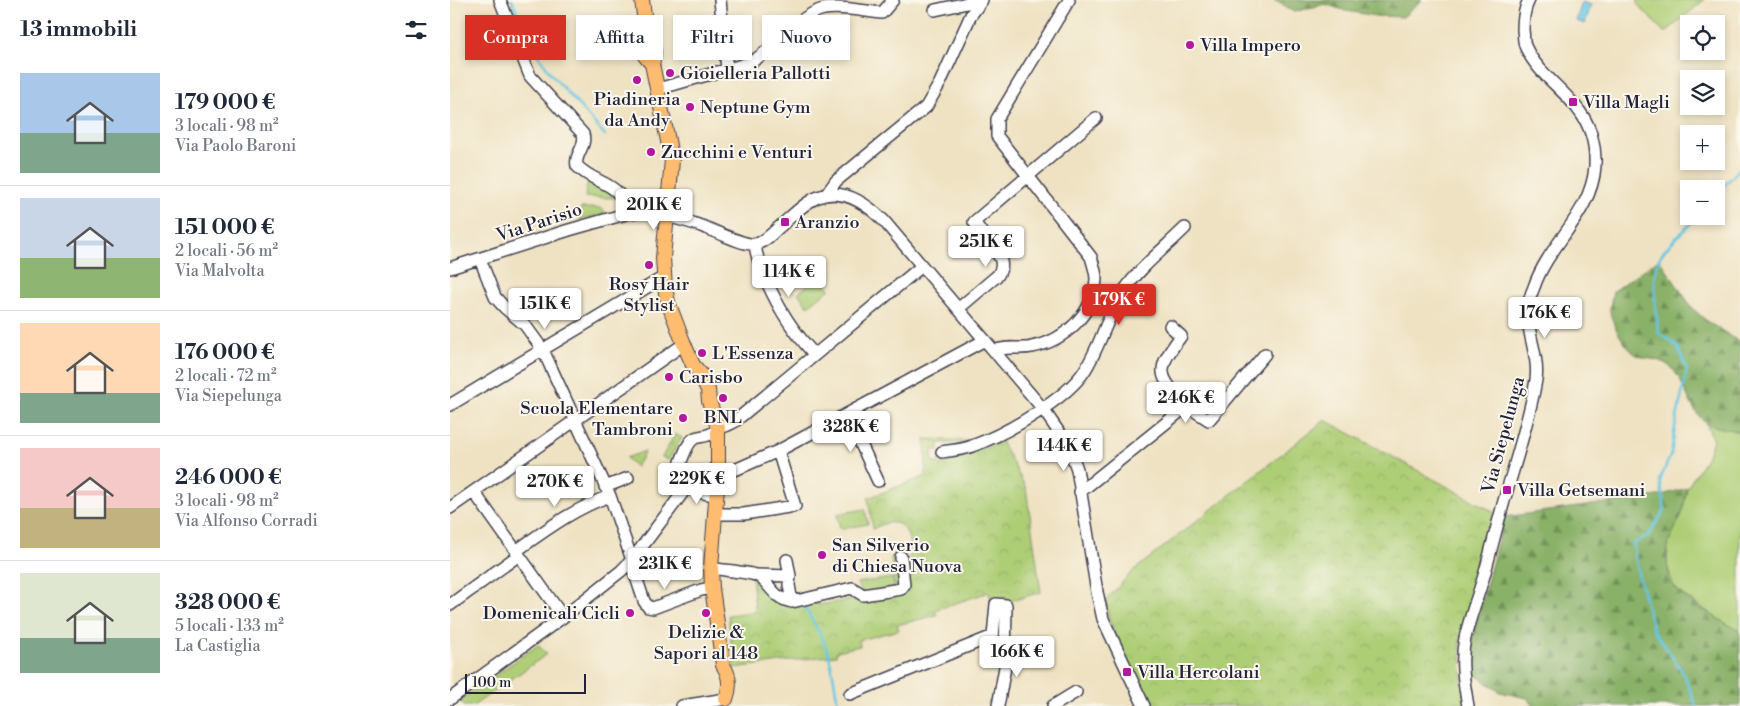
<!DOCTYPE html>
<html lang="it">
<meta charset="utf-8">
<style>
body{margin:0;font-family:"Libre Bodoni",serif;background:#f2f2f3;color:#1f2937;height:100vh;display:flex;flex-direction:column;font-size:19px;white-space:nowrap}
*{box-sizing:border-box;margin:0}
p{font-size:16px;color:#747a83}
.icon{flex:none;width:28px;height:28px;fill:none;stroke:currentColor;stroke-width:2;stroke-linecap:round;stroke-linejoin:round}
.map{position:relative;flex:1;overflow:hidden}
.panel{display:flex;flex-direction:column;background:#fff;width:450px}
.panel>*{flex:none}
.guide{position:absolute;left:15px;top:15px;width:475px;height:45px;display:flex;gap:10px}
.fabs{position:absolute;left:1230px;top:15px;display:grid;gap:10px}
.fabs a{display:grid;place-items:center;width:45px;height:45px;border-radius:0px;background:#fff;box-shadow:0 2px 8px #0003;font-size:25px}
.scale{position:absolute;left:15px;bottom:12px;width:121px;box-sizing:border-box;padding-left:5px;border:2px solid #22223b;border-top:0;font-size:14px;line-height:18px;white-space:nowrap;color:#22223b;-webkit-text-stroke:4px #fbf7ec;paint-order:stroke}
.price{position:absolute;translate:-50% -42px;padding:0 11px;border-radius:5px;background:#fff;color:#222;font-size:16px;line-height:32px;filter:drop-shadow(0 1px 2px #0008)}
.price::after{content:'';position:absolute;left:50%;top:30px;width:15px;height:11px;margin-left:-8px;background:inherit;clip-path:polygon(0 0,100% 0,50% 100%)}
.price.active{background:#d93025;color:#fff}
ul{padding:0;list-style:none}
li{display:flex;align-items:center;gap:15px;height:125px;padding:0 20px}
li+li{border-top:1px solid #e0e1e3}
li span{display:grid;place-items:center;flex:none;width:140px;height:100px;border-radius:0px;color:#555}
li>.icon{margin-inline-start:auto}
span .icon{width:60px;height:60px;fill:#fffc;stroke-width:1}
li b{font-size:21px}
h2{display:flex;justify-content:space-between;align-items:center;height:60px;padding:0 20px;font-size:21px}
.pill{padding:0 18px;border-radius:0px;background:#fff;box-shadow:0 2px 8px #0003;font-size:18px;line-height:45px}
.pill.active{background:#d93025;color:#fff}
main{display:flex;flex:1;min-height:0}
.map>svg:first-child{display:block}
.grass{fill:#aece76;stroke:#687858}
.forest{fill:url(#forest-firs);stroke:#566a51}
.park{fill:url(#park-crowns);stroke:#687858}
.water{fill:#65c6e3;stroke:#44748f}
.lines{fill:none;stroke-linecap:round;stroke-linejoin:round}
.stream{stroke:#65c6e3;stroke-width:2.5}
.minor-casing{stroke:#413f4f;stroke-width:14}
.major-casing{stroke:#413f4f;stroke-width:16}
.minor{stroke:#fff;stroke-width:11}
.major{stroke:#febc70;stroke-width:14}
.poi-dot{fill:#b5179e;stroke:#fbf7ec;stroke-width:2}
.labels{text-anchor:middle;stroke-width:4;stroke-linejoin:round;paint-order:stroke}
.poi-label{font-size:18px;fill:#22223b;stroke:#fbf7ec;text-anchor:start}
.street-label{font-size:18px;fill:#22223b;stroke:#fbf7ec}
</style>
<main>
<section class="panel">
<h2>13 immobili<svg class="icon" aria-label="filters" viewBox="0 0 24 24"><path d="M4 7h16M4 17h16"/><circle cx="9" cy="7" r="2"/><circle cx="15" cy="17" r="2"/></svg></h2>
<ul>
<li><span style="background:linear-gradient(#a9c7e8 60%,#7fa58c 0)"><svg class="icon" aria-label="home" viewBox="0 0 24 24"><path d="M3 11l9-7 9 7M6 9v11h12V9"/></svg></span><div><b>179 000 €</b><p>3 locali · 98 m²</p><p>Via Paolo Baroni</p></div></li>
<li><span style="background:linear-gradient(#c9d6e8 60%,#8fb573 0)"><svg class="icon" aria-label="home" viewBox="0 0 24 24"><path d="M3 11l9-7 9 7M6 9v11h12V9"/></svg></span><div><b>151 000 €</b><p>2 locali · 56 m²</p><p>Via Malvolta</p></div></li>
<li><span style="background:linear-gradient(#ffd9b3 70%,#7fa58c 0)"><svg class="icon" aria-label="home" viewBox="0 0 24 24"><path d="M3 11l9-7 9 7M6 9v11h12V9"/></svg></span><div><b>176 000 €</b><p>2 locali · 72 m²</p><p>Via Siepelunga</p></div></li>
<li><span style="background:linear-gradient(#f6c9c9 60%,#c2b280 0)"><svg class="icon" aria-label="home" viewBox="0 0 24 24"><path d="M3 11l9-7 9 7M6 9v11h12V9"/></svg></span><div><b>246 000 €</b><p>3 locali · 98 m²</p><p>Via Alfonso Corradi</p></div></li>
<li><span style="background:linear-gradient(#dfe7d0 65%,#7fa58c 0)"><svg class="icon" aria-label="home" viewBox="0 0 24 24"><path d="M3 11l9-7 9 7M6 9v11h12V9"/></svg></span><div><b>328 000 €</b><p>5 locali · 133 m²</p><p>La Castiglia</p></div></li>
</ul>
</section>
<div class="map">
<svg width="1290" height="706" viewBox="0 0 1290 706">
<defs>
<pattern id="forest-firs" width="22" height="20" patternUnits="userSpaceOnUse" patternTransform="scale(1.25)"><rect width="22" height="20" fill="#8ab167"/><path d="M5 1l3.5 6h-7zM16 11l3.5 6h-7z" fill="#709056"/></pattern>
<pattern id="park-crowns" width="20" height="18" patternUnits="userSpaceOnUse" patternTransform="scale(1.25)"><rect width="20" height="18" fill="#aece76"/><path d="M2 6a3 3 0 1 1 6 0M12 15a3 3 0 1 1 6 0" fill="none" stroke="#95b167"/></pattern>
</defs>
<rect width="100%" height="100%" fill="#fbf7ec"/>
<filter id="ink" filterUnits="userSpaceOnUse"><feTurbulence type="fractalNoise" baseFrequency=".02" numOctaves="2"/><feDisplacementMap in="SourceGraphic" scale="10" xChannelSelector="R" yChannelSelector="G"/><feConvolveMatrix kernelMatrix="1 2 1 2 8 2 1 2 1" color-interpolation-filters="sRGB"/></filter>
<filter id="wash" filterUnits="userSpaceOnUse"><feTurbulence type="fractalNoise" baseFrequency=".0096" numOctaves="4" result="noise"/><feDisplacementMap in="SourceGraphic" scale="20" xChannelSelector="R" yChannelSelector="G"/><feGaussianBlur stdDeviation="1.12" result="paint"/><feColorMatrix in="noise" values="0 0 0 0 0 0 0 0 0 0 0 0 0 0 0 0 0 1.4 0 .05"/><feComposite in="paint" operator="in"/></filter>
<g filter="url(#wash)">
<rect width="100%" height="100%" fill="#efe2c2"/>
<path class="grass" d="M 1188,0 L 1254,0 L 1215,33 L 1187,4 Z
M 138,178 L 165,197 L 163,198 L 135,197 Z
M 131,208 L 150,208 L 155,211 L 154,214 L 129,220 Z
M 370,276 L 380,289 L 358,306 L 348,293 Z
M 1256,423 L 1290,432 L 1290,631 L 1270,620 L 1230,593 L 1223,585 L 1217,565 L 1217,549 L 1221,535 L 1231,517 L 1237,488 L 1259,453 L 1263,439 Z
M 415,509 L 418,524 L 390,529 L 387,514 Z
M 448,556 L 452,585 L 445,586 L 441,557 Z
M 442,578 L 444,588 L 412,593 L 407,583 Z
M 88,645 L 97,654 L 23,706 L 14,706 L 10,700 Z"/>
<path class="forest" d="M 824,0 L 972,0 L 953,17 L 926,16 L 896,11 L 875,4 L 844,12 Z
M 1209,259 L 1243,309 L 1258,322 L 1290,342 L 1290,432 C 1280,429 1266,428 1257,423 C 1239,413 1235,378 1219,366 C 1210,358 1197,360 1187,355 C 1176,350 1160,321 1160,310 C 1160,304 1162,297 1163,291 Z
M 1237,488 C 1235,498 1234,509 1230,518 C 1226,528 1220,536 1218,547 C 1215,558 1218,575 1223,585 C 1232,600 1274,622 1290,631 L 1290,706 L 1084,706 L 1077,698 L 1050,692 L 1018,670 L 1022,640 L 1054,517 L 1208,496 Z"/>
<path class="park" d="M 875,420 L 1044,512 L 1027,583 L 1010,640 L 1014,706 L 696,706 L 659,620 L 655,601 L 683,571 Z
M 225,434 L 232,438 L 218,460 L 212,457 Z
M 475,439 L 528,441 L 521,444 L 489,443 L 489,450 L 482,450 L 483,463 L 489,463 L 490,464 L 509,459 L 509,457 L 516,456 L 533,447 L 535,449 L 551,441 L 576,488 L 591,592 L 561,601 C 553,597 549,597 541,601 L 539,592 L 485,610 L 487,615 L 447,625 L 449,630 L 409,640 L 410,646 L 387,651 L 386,655 L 284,668 L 278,615 L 301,612 L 305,608 L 302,576 L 322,596 L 365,601 L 368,605 L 457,591 C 458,578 462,552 459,540 C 454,518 438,520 423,529 L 418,498 L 476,476 Z
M 195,451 L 186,467 L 176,458 Z"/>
<path class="water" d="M 1132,2 L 1141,5 L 1135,24 L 1126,21 Z"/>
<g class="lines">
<path class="stream" d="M 62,0 L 78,41 L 101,74 L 155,135
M 1266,195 L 1290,168
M 353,605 C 361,618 370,632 376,647 C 383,666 385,686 388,706
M 1246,706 L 1234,674 L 1203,629 L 1189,577 L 1183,544 L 1199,535 L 1215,509 L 1210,480 L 1221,454 L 1225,427 L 1237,370 L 1227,346 L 1208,332 C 1207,309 1200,280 1209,259 C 1216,244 1237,229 1248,216"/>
</g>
</g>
<g filter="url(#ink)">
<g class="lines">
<defs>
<path id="minor" d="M 50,0 L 80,76 L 133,134 C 137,147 124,154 127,166 C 147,186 168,179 179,213
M 270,0 L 277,70
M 485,10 L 531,0
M 208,89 L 299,63 C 324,51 349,14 374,9 C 393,6 413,11 432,13 L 443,0
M 376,195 L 386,181 L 476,107 L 490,83 L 521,15 L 532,0
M 217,216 C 228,219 240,222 251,226 C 263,230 294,246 305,244 C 313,243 321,235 327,229 C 339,219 352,204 366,198 C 392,186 416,203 434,221 L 593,409 L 619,447 L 627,469 L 647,592 L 653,619 L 694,706
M 305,244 C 306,258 312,269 317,282 C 330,311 343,331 364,354
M 30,259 L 45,297 L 55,308 L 75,325 L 93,350 L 160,496 L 182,560 L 184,571 L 194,601 L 198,607 L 203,608 L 251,590 L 262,588
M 0,268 L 119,230 L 179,213 L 207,209 L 212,211 L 217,216
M 508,309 L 548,275 C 552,268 553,263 549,256 L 524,222 L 646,118
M 720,326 L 731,336 C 705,371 707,375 737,406
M 544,351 C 556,345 569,350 582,347 C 614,341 644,314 646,279 C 646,272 643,264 641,257 L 547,136 L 547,119 L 619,0
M 0,405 L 214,277
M 397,414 L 428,481
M 492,452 C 502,450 513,450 522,446 C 554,435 617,399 635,370 C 651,345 657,315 674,291 C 690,267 715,248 735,228
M 268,474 L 287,469 L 328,451 L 535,340
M 155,487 L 178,478
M 24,492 L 113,617
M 630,492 L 737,406 L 759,420 L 815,354
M 266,495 C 240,492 220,484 234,454 C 236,449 239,441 245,438 C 249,436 255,437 260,434 C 264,433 266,429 270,428 C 275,426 279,425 284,422 L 472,266
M 0,508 L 234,344
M 264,514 L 294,514 L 345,506 L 328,451
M 66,551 C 96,530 125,508 160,496
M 337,560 L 340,576
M 261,568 C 270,570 301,572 308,576 C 321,584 322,598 342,602 L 402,588 L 413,595 L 451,589 L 454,585 L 451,557
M 307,575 L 340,576 L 339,585 L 342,602
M 0,605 L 69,555
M 400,694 L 543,636 L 546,604 L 556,605 L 555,667 L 548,706
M 0,699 L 113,617 L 171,571 L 182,560 L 237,487
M 232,706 L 276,699
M 603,706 L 626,692
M 1018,706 C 1014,683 1010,661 1015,638 C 1020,616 1029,594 1035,572 C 1043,543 1050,513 1059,484 C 1069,450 1080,415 1086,380 C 1089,358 1079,339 1078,317 C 1077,306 1080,296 1084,287 C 1099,243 1142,214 1145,166 C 1146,147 1141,127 1130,112 C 1114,89 1088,74 1076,48 C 1073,43 1074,35 1073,30 C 1073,20 1074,9 1079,0"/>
<path id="major" d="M 192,0 L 197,38 L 194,49 L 195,56 L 202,64
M 197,38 C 204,47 206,52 202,64 L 222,160 L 213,258 L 215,288 L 218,302 L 234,344 L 243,365 L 250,373 L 258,390 L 259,401 L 268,428 L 268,474 L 261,568 L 262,588 L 273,665 C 280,676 281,686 276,699"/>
</defs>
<use href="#minor" class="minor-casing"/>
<use href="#major" class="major-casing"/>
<use href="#minor" class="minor"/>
<use href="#major" class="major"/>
</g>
</g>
<g class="poi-dot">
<circle cx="740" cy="45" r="5"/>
<circle cx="220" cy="73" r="5"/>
<circle cx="187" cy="80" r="5"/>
<rect x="1118" y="97" width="10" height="10" rx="2.5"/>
<circle cx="240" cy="107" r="5"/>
<circle cx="201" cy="152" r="5"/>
<rect x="330" y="217" width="10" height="10" rx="2.5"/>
<circle cx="199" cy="265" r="5"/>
<circle cx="252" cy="353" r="5"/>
<circle cx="219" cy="377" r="5"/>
<circle cx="273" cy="398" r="5"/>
<circle cx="233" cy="418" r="5"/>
<rect x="1052" y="485" width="10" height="10" rx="2.5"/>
<circle cx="372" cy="555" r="5"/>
<circle cx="180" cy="613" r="5"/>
<circle cx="256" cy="613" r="5"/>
<rect x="672" y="667" width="10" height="10" rx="2.5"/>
</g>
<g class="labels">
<g class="poi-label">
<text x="750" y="51">Villa Impero</text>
<text x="230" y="79">Gioielleria Pallotti</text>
<text x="187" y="105" text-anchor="middle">Piadineria<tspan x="187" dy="21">da Andy</tspan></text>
<text x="1133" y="108">Villa Magli</text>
<text x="250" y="113">Neptune Gym</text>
<text x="211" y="158">Zucchini e Venturi</text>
<text x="345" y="228">Aranzio</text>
<text x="199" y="290" text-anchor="middle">Rosy Hair<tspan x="199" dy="21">Stylist</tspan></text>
<text x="262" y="359">L'Essenza</text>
<text x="229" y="383">Carisbo</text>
<text x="223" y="414" text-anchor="end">Scuola Elementare<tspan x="223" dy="21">Tambroni</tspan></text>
<text x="273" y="423" text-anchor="middle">BNL</text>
<text x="1067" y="496">Villa Getsemani</text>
<text x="382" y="551">San Silverio<tspan x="382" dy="21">di Chiesa Nuova</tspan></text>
<text x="170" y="619" text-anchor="end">Domenicali Cicli</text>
<text x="256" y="638" text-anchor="middle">Delizie &amp;<tspan x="256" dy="21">Sapori al 148</tspan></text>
<text x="687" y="678">Villa Hercolani</text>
</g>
<g class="street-label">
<text transform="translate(89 222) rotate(-18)" y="6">Via Parisio</text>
<text transform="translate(1053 435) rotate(-75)" y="6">Via Siepelunga</text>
</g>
</g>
</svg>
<div class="fabs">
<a><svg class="icon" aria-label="locate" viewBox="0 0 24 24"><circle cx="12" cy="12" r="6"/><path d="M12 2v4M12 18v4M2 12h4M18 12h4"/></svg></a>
<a><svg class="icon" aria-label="layers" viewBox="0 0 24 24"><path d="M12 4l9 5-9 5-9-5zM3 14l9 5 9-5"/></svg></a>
<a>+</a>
<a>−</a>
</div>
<div class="scale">100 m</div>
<b class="price" style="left:204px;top:231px">201K €</b>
<b class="price" style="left:536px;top:268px">251K €</b>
<b class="price" style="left:339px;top:298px">114K €</b>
<b class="price active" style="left:669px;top:326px">179K €</b>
<b class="price" style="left:95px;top:330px">151K €</b>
<b class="price" style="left:1095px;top:339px">176K €</b>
<b class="price" style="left:736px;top:424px">246K €</b>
<b class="price" style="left:401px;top:453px">328K €</b>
<b class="price" style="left:614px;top:472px">144K €</b>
<b class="price" style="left:247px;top:505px">229K €</b>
<b class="price" style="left:105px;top:508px">270K €</b>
<b class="price" style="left:215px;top:590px">231K €</b>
<b class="price" style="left:567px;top:678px">166K €</b>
<div class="guide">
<a class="pill active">Compra</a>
<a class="pill">Affitta</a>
<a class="pill">Filtri</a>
<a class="pill">Nuovo</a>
</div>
</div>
</main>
